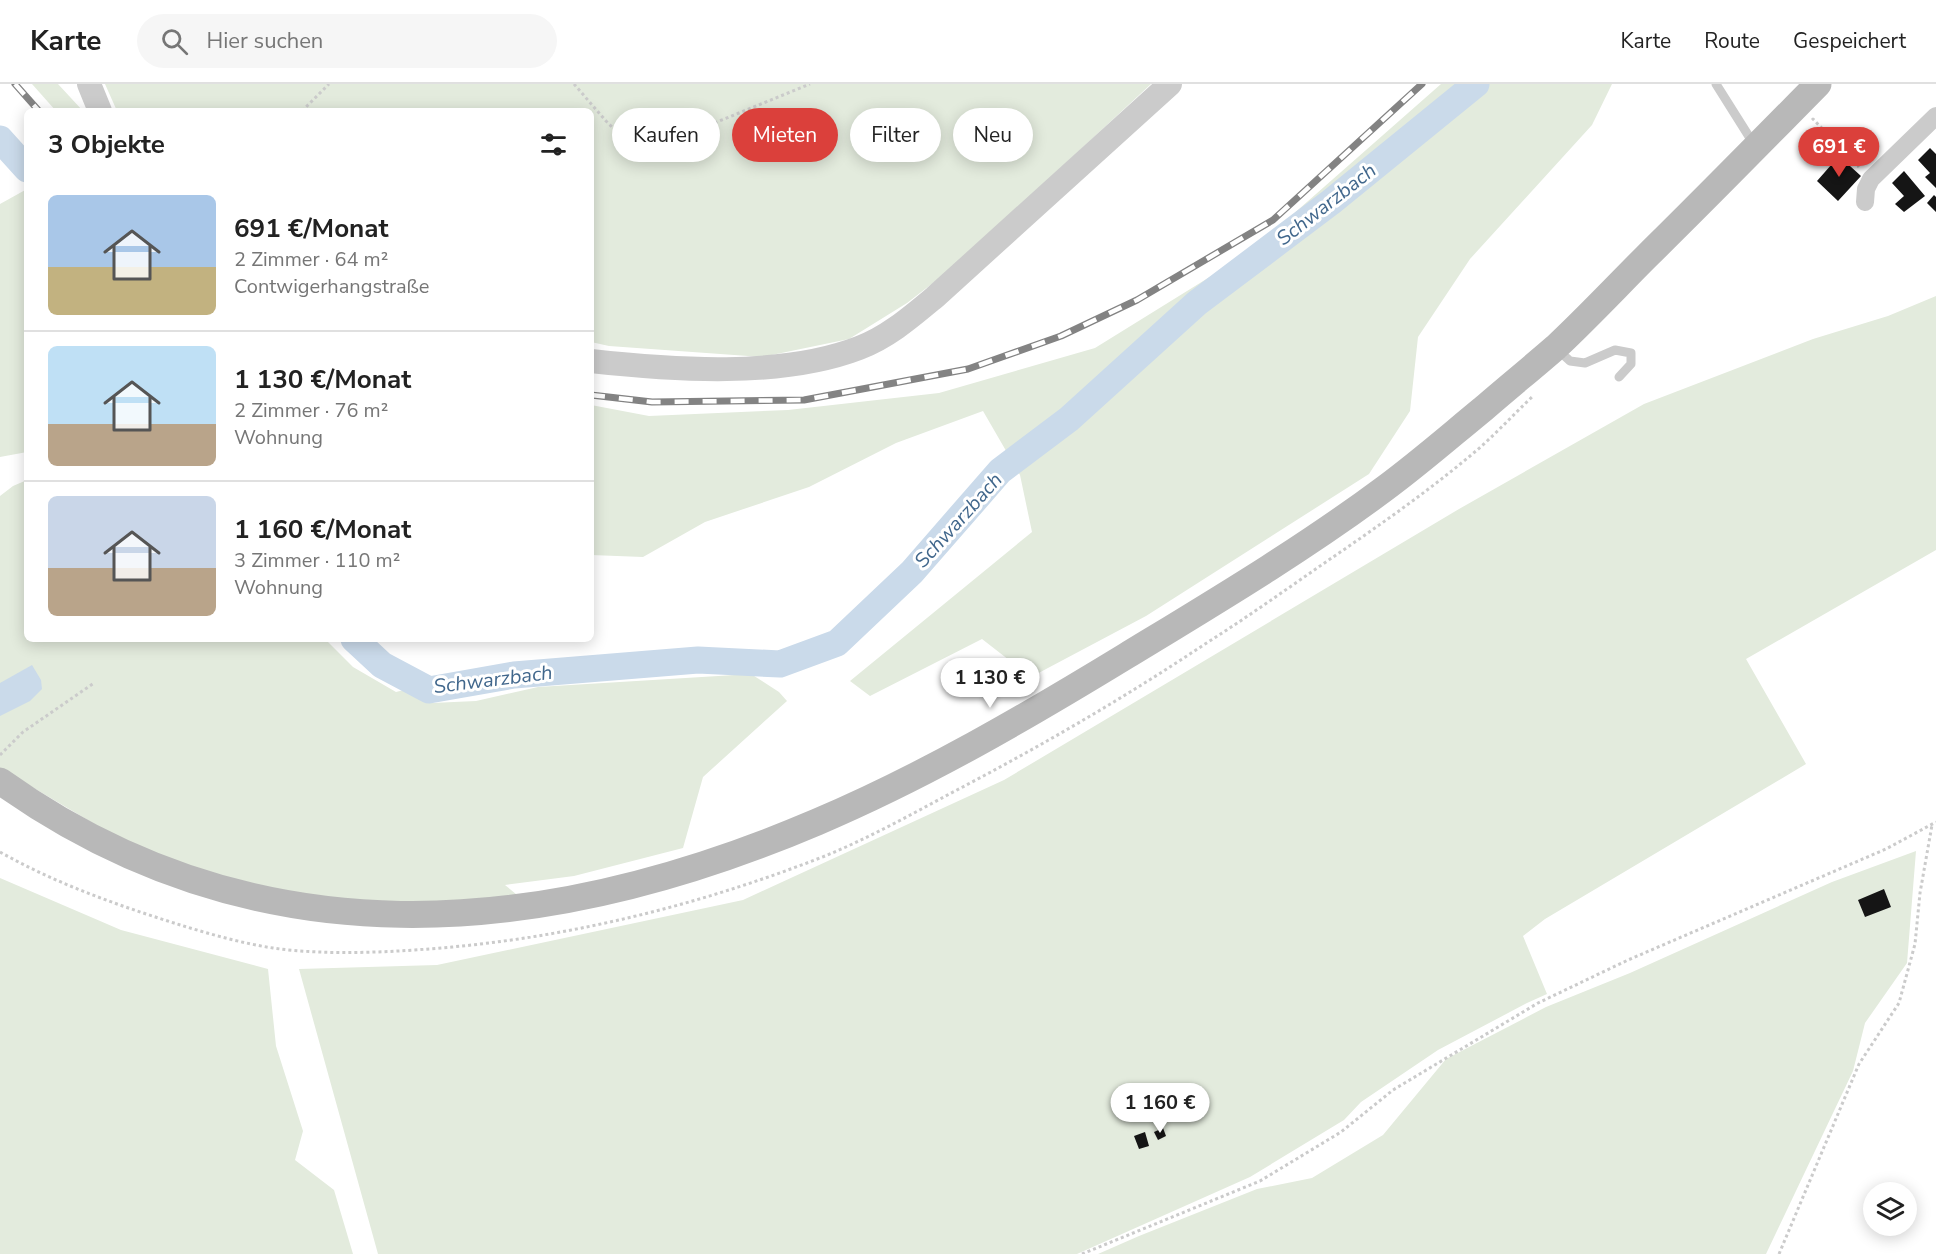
<!DOCTYPE html>
<html lang="de">
<meta charset="utf-8">
<style>
body{margin:0;font-family:"Nunito Sans",sans-serif;background:#f6f6f6;color:#222;height:100vh;display:flex;flex-direction:column;font-size:22px;white-space:nowrap}
*{box-sizing:border-box;margin:0}
p{font-size:20px;color:#767676}
.icon{flex:none;width:33px;height:33px;fill:none;stroke:currentColor;stroke-width:2;stroke-linecap:round;stroke-linejoin:round}
.map{position:relative;flex:1;overflow:hidden}
.panel{position:absolute;left:24px;top:24px;width:570px;height:534px;display:flex;flex-direction:column;background:#fff;border-radius:9px;box-shadow:0 3px 15px #0003}
.panel>*{flex:none}
.top-card{position:absolute;left:612px;top:24px;width:570px;height:54px;display:flex;gap:12px}
.tools{position:absolute;left:1863px;top:1098px;display:grid;gap:12px}
.tools a{display:grid;place-items:center;width:54px;height:54px;border-radius:50%;background:#fff;box-shadow:0 3px 15px #0003;font-size:30px}
.price{position:absolute;translate:-50% -51px;padding:0 14px;border-radius:21px;background:#fff;color:#222;font-size:20px;line-height:39px;filter:drop-shadow(0 2px 3px #0008)}
.price::after{content:'';position:absolute;left:50%;top:36px;width:18px;height:14px;margin-left:-9px;background:inherit;clip-path:polygon(0 0,100% 0,50% 100%)}
.price.selected{background:#db403b;color:#fff}
ul{padding:0;list-style:none}
li{display:flex;align-items:center;gap:18px;height:150px;padding:0 24px}
li+li{border-top:2px solid #e0e0e0}
li span{display:grid;place-items:center;flex:none;width:168px;height:120px;border-radius:9px;color:#555}
li>.icon{margin-inline-start:auto}
span .icon{width:72px;height:72px;fill:#fffc;stroke-width:1}
li b{font-size:26px}
h2{display:flex;justify-content:space-between;align-items:center;height:72px;padding:0 24px;font-size:26px}
.chip{padding:0 21px;border-radius:27px;background:#fff;box-shadow:0 3px 15px #0003;font-size:21px;line-height:54px}
.chip.selected{background:#db403b;color:#fff}
header{display:flex;align-items:center;gap:36px;box-sizing:border-box;height:84px;padding:0 30px;background:#fff;border-bottom:2px solid #e0e0e0}
header strong{font-size:28px}
nav{display:flex;gap:33px;margin-inline-start:auto;font-size:21px}
.search{width:420px;height:54px;background:#f6f6f6;display:flex;align-items:center;gap:15px;box-sizing:border-box;padding:0 21px;border-radius:33px;color:#767676;font-size:22px}
.map>svg:first-child{display:block}
.green{fill:#e3ebdd}
.water{fill:#cadaea}
.lines{fill:none;stroke-linecap:round;stroke-linejoin:round}
.river{stroke:#cadaea;stroke-width:27}
.building{fill:#151515}
.path{stroke:#cbcbcb;stroke-width:3;stroke-dasharray:3 3;stroke-linecap:butt}
.service{stroke:#cbcbcb;stroke-width:9}
.minor{stroke:#cbcbcb;stroke-width:18}
.tertiary{stroke:#cbcbcb;stroke-width:24}
.secondary{stroke:#b8b8b8;stroke-width:27}
.rail-casing{stroke:#838383;stroke-width:7}
.rail{stroke:#fff;stroke-width:4.5;stroke-dasharray:14;stroke-linecap:butt}
.labels{text-anchor:middle;stroke-width:6;stroke-linejoin:round;paint-order:stroke}
.water-label{font-size:20px;font-style:italic;fill:#41678c;stroke:#fff}
</style>
<header>
<strong>Karte</strong>
<div class="search"><svg class="icon" aria-label="search" viewBox="0 0 24 24"><circle cx="10" cy="10" r="6"/><path d="M15 15l6 6"/></svg>Hier suchen</div>
<nav><a>Karte</a><a>Route</a><a>Gespeichert</a></nav>
</header>
<div class="map">
<svg width="1936" height="1170" viewBox="0 0 1936 1170">
<rect width="100%" height="100%" fill="#fff"/>
<path class="green" d="M 32,0 L 58,0 L 83,27 L 56,27 Z
M 105,0 L 1151,0 L 955,182 L 907,219 L 849,255 L 762,273 L 609,262 L 591,258 L 591,27 L 117,27 Z
M 1441,0 L 1612,0 L 1592,41 L 1470,175 L 1418,253 L 1410,327 L 1369,390 L 1146,532 L 1031,593 L 982,555 L 870,612 L 850,597 L 1032,448 L 1020,391 L 983,327 L 896,359 L 809,403 L 705,438 L 643,473 L 591,471 L 591,321 L 649,332 L 788,326 L 939,309 L 1095,264 L 1250,168 Z
M 27,105 L 27,368 L 0,373 L 0,120 Z
M 1936,212 L 1936,466 L 1746,575 L 1806,680 L 1545,835 L 1523,852 L 1547,910 L 1527,919 L 1438,966 L 1361,1018 L 1344,1036 L 1250,1093 L 1077,1170 L 378,1170 L 299,885 L 437,881 L 743,816 L 1004,696 L 1459,425 L 1644,320 L 1813,255 L 1888,232 Z
M 27,396 L 27,555 L 325,555 L 353,583 L 396,608 L 408,605 L 432,619 L 476,617 L 538,603 L 751,590 L 779,608 L 787,617 L 703,693 L 683,764 L 574,792 L 505,801 L 522,815 L 363,820 L 239,800 L 130,761 L 0,684 L 0,412 L 13,402 Z
M 1916,767 L 1907,879 L 1865,939 L 1853,987 L 1766,1170 L 1098,1170 L 1139,1152 L 1257,1105 L 1312,1094 L 1383,1051 L 1446,975 L 1546,923 L 1630,889 L 1832,798 Z
M 0,794 L 121,846 L 268,885 L 276,962 L 303,1047 L 295,1076 L 334,1106 L 353,1170 L 0,1170 Z"/>
<path class="water" d="M 32,581 L 41,596 L 42,605 L 30,617 L 0,632 L 0,599 Z"/>
<g class="lines">
<path class="river" d="M 0,55 L 27,85
M 354,555 L 382,581 L 429,606 L 514,591 L 698,576 L 780,580 L 837,559 L 912,488 L 1000,387 L 1069,335 L 1197,219 L 1331,118 L 1476,0"/>
</g>
<path class="building" d="M 1930,64 L 1936,70 L 1936,104 L 1925,93 L 1930,89 L 1918,76 Z
M 1839,72 L 1861,92 L 1838,117 L 1817,97 Z
M 1904,87 L 1925,112 L 1904,128 L 1895,120 L 1904,112 L 1892,99 Z
M 1934,111 L 1936,113 L 1936,128 L 1927,119 Z
M 1884,805 L 1891,823 L 1865,833 L 1858,816 Z
M 1163,1044 L 1166,1052 L 1158,1056 L 1154,1048 Z
M 1145,1048 L 1149,1062 L 1139,1065 L 1134,1052 Z"/>
<g class="lines">
<path class="path" d="M 574,0 L 606,37 L 642,73 L 685,51 L 810,0
M 302,27 L 329,0
M 1812,36 L 1813,35 L 1859,83
M 0,671 L 23,648 L 94,599
M 0,768 C 55,799 114,820 174,839 C 206,849 240,859 273,864 C 328,872 397,868 452,863 C 580,851 705,819 825,772 C 869,754 912,730 955,707 C 1041,662 1124,614 1205,560 C 1251,531 1295,499 1339,469 C 1384,438 1428,407 1470,372 C 1492,354 1511,333 1532,313
M 1082,1170 L 1260,1097 L 1341,1048 L 1393,1006 L 1538,919 L 1628,876 L 1886,765 L 1936,738
M 1779,1170 L 1859,980 L 1899,919 L 1915,860 L 1920,809 L 1932,741"/>
<path class="service" d="M 1716,0 L 1755,62
M 1557,265 L 1570,277 L 1585,279 L 1615,266 L 1631,269 L 1631,280 L 1619,293"/>
<path class="minor" d="M 1865,118 L 1866,105 L 1871,95 L 1936,32"/>
<path class="tertiary" d="M 89,0 L 100,27
M 591,277 C 673,286 781,294 859,264 C 888,253 911,233 935,213 L 1170,0"/>
<path class="secondary" d="M 0,697 C 256,880 540,856 817,738 C 925,692 1026,633 1126,572 C 1213,519 1302,466 1384,405 C 1418,380 1450,352 1483,325 C 1507,304 1532,284 1556,263 C 1587,234 1616,203 1646,173 C 1704,116 1761,58 1818,0"/>
<defs>
<path id="rail" d="M 15,0 L 39,27
M 591,311 L 652,318 L 804,316 L 968,285 L 1061,252 L 1137,216 L 1273,136 L 1422,0"/>
</defs>
<use href="#rail" class="rail-casing"/>
<use href="#rail" class="rail"/>
</g>
<g class="labels">
<g class="water-label">
<text transform="translate(1326 120) rotate(-38)" y="7">Schwarzbach</text>
<text transform="translate(958 436) rotate(-48)" y="7">Schwarzbach</text>
<text transform="translate(493 595) rotate(-7)" y="7">Schwarzbach</text>
</g>
</g>
</svg>
<div class="tools">
<a><svg class="icon" aria-label="layers" viewBox="0 0 24 24"><path d="M12 4l9 5-9 5-9-5zM3 14l9 5 9-5"/></svg></a>
</div>
<b class="price selected" style="left:1839px;top:94px">691 €</b>
<b class="price" style="left:990px;top:625px">1 130 €</b>
<b class="price" style="left:1160px;top:1050px">1 160 €</b>
<div class="top-card">
<a class="chip">Kaufen</a>
<a class="chip selected">Mieten</a>
<a class="chip">Filter</a>
<a class="chip">Neu</a>
</div>
<section class="panel">
<h2>3 Objekte<svg class="icon" aria-label="filters" viewBox="0 0 24 24"><path d="M4 7h16M4 17h16"/><circle cx="9" cy="7" r="2"/><circle cx="15" cy="17" r="2"/></svg></h2>
<ul>
<li><span style="background:linear-gradient(#a9c7e8 60%,#c2b280 0)"><svg class="icon" aria-label="home" viewBox="0 0 24 24"><path d="M3 11l9-7 9 7M6 9v11h12V9"/></svg></span><div><b>691 €/Monat</b><p>2 Zimmer · 64 m²</p><p>Contwigerhangstraße</p></div></li>
<li><span style="background:linear-gradient(#bfe0f5 65%,#b9a48a 0)"><svg class="icon" aria-label="home" viewBox="0 0 24 24"><path d="M3 11l9-7 9 7M6 9v11h12V9"/></svg></span><div><b>1 130 €/Monat</b><p>2 Zimmer · 76 m²</p><p>Wohnung</p></div></li>
<li><span style="background:linear-gradient(#c9d6e8 60%,#b9a48a 0)"><svg class="icon" aria-label="home" viewBox="0 0 24 24"><path d="M3 11l9-7 9 7M6 9v11h12V9"/></svg></span><div><b>1 160 €/Monat</b><p>3 Zimmer · 110 m²</p><p>Wohnung</p></div></li>
</ul>
</section>
</div>
